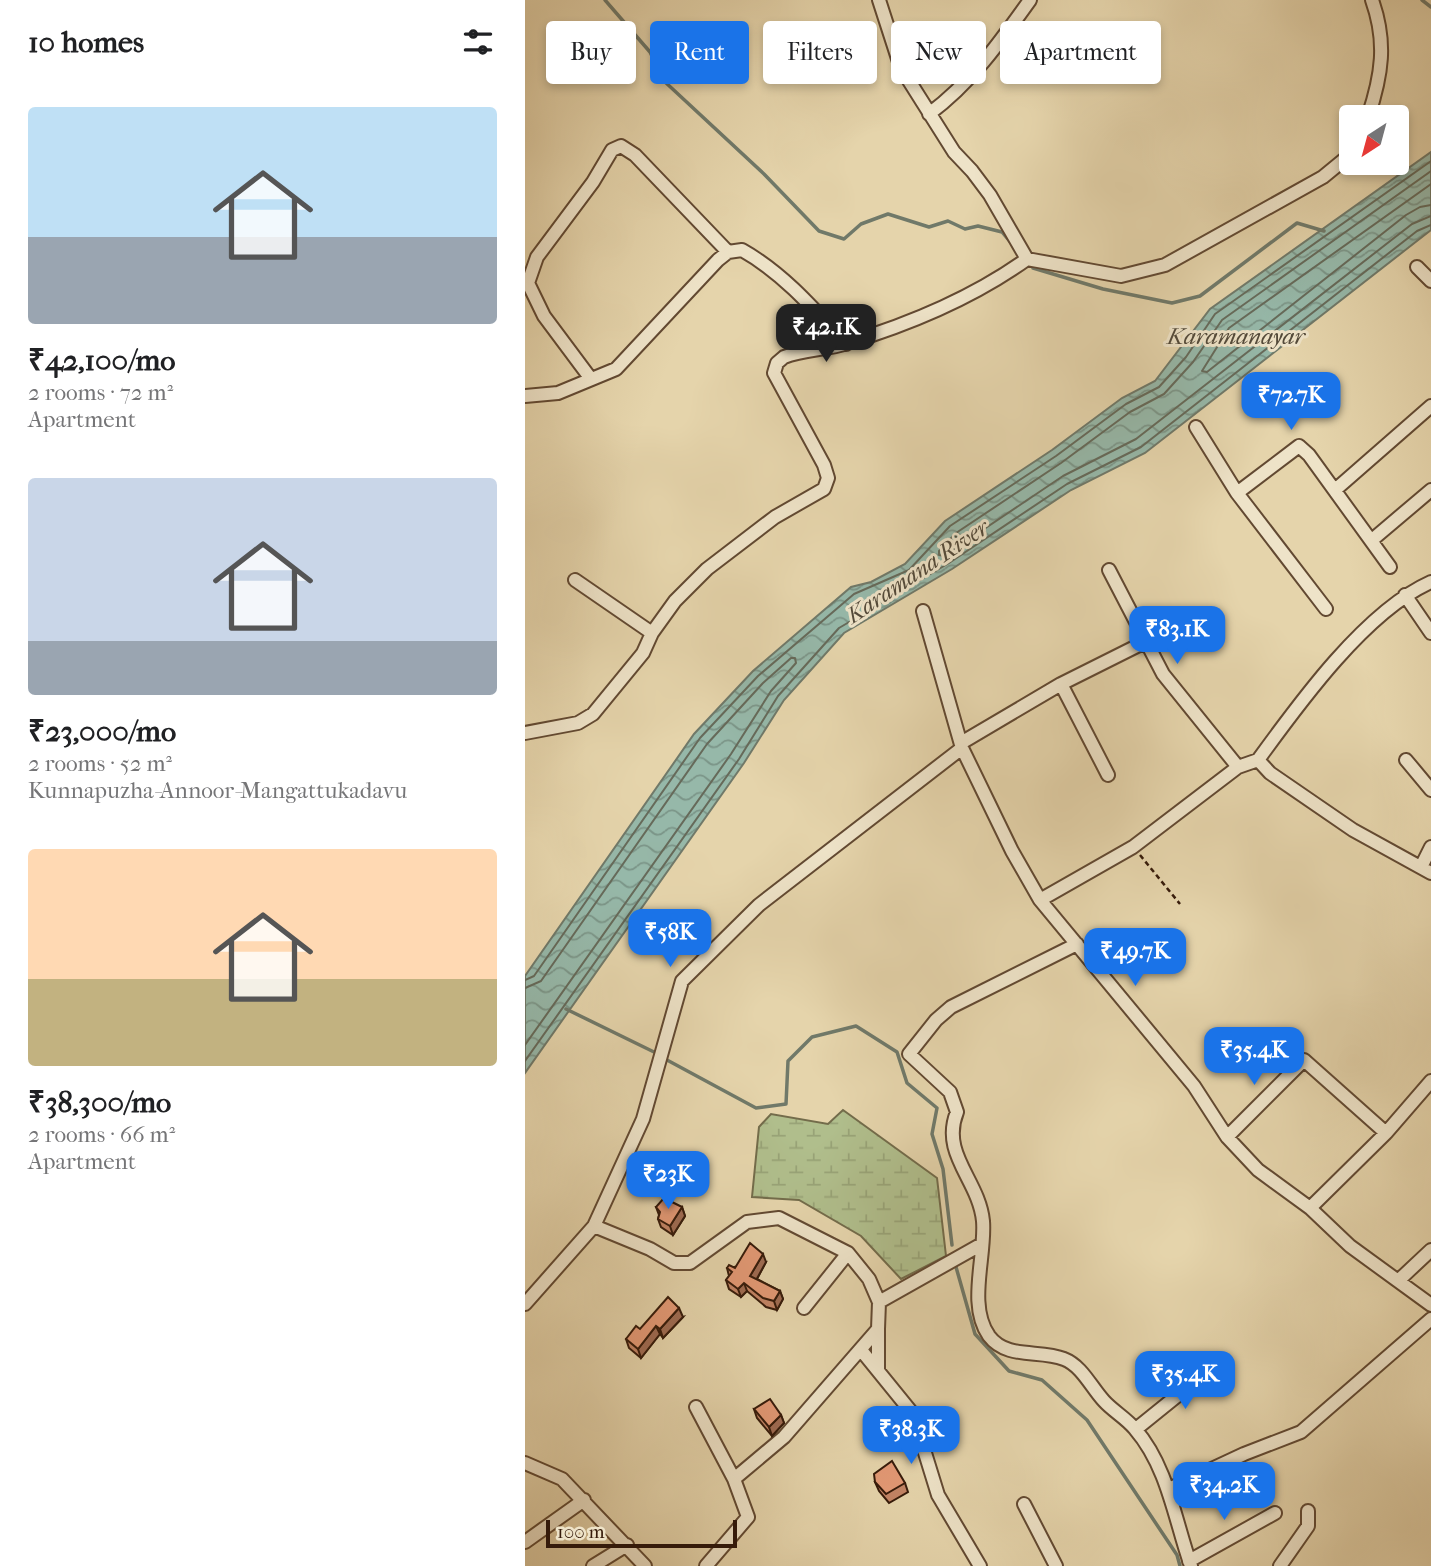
<!DOCTYPE html>
<meta charset="utf-8">
<style>
body{margin:0;font-family:"IM FELL French Canon",serif;background:#f6f6f6;color:#202124;height:100vh;display:flex;flex-direction:column;font-size:26px;white-space:nowrap}
*{box-sizing:border-box;margin:0}
p{font-size:23px;color:#757577}
.icon{flex:none;width:38px;height:38px;fill:none;stroke:currentColor;stroke-width:2;stroke-linecap:round;stroke-linejoin:round}
.map{position:relative;flex:1;overflow:hidden}
.sheet{display:flex;flex-direction:column;background:#fff;width:525px}
.sheet>*{flex:none}
.top-card{position:absolute;left:21px;top:21px;width:665px;height:63px;display:flex;gap:14px}
.needle{width:46px;rotate:216deg}
.controls{position:absolute;left:814px;top:105px;display:grid;gap:14px}
.controls a{display:grid;place-items:center;width:70px;height:70px;border-radius:7px;background:#fff;box-shadow:0 4px 10px #0003;font-size:35px}
.scale{position:absolute;left:21px;bottom:18px;width:191px;box-sizing:border-box;padding-left:7px;border:4px solid #361b0a;border-top:0;font-size:19px;line-height:24px;white-space:nowrap;color:#361b0a;-webkit-text-stroke:5px #eee3c8;paint-order:stroke}
.price{position:absolute;translate:-50% -60px;padding:0 16px;border-radius:14px;background:#1a73e8;color:#fff;font-size:23px;line-height:46px;filter:drop-shadow(0 2px 4px #0008)}
.price::after{content:'';position:absolute;left:50%;top:42px;width:21px;height:16px;margin-left:-10px;background:inherit;clip-path:polygon(0 0,100% 0,50% 100%)}
.price.selected{background:#222;color:#fff}
ul{padding:0;list-style:none}
li{display:grid;align-content:center;gap:14px;height:371px;padding:0 28px}
li span{display:grid;place-items:center;height:217px;border-radius:7px;color:#555}
li>.icon{margin-inline-start:auto}
span .icon{width:126px;height:126px;fill:#fffc;stroke-width:1}
li b{font-size:30px}
h2{display:flex;justify-content:space-between;align-items:center;height:84px;padding:0 28px;font-size:30px}
.chip{padding:0 24px;border-radius:7px;background:#fff;box-shadow:0 4px 10px #0003;font-size:24px;line-height:63px}
.chip.selected{background:#1a73e8;color:#fff}
main{display:flex;flex:1;min-height:0}
.map>svg:first-child{display:block}
.wetland{fill:url(#wetland-marsh);stroke:#736c4b;stroke-width:2}
.water{fill:url(#water-waves);stroke:#707969;stroke-width:2}
.lines{fill:none;stroke-linecap:round;stroke-linejoin:round}
.shore{stroke:#666a5a;stroke-width:2}
.stream{stroke:#707969;stroke-width:3.5}
.minor-casing{stroke:#624932;stroke-width:16}
.path{stroke:#361b0a;stroke-width:2.5;stroke-dasharray:5 3.5;stroke-linecap:butt}
.minor{stroke:#eee3c8;stroke-width:12}
.wall{fill:#c38465;stroke:#361b0a;stroke-width:2}
.shaded-wall{fill:#9f6b52;stroke:#361b0a;stroke-width:2}
.building{fill:#e39975;stroke:#361b0a;stroke-width:2}
.labels{text-anchor:middle;stroke-width:6;stroke-linejoin:round;paint-order:stroke}
.water-label{font-size:23px;font-style:italic;fill:#534a3a;stroke:#eee3c8}
</style>
<main>
<section class="sheet">
<h2>10 homes<svg class="icon" aria-label="filters" viewBox="0 0 24 24"><path d="M4 7h16M4 17h16"/><circle cx="9" cy="7" r="2"/><circle cx="15" cy="17" r="2"/></svg></h2>
<ul>
<li><span style="background:linear-gradient(#bfe0f5 60%,#9aa5b1 0)"><svg class="icon" aria-label="home" viewBox="0 0 24 24"><path d="M3 11l9-7 9 7M6 9v11h12V9"/></svg></span><div><b>₹42,100/mo</b><p>2 rooms · 72 m²</p><p>Apartment</p></div></li>
<li><span style="background:linear-gradient(#c9d6e8 75%,#9aa5b1 0)"><svg class="icon" aria-label="home" viewBox="0 0 24 24"><path d="M3 11l9-7 9 7M6 9v11h12V9"/></svg></span><div><b>₹23,000/mo</b><p>2 rooms · 52 m²</p><p>Kunnapuzha-Annoor-Mangattukadavu</p></div></li>
<li><span style="background:linear-gradient(#ffd9b3 60%,#c2b280 0)"><svg class="icon" aria-label="home" viewBox="0 0 24 24"><path d="M3 11l9-7 9 7M6 9v11h12V9"/></svg></span><div><b>₹38,300/mo</b><p>2 rooms · 66 m²</p><p>Apartment</p></div></li>
</ul>
</section>
<div class="map">
<svg width="906" height="1566" viewBox="0 0 906 1566">
<defs>
<pattern id="wetland-marsh" width="20" height="14" patternUnits="userSpaceOnUse" patternTransform="scale(1.75)"><rect width="20" height="14" fill="#b0be8c"/><path d="M1 5h8M5 5V1M11 12h8M15 12V8" fill="none" stroke="#98a377"/></pattern>
<pattern id="water-waves" width="16" height="10" patternUnits="userSpaceOnUse" patternTransform="scale(1.75)"><rect width="16" height="10" fill="#96b8a9"/><path d="M0 5q4-4 8 0t8 0" fill="none" stroke="#7b9588"/></pattern>
</defs>
<rect width="100%" height="100%" fill="#e5d4ab"/>
<filter id="stains"><feTurbulence type="fractalNoise" baseFrequency=".00286" numOctaves="4"/><feColorMatrix values="0 0 0 0 .2 0 0 0 0 .09 0 0 0 0 .02 0 0 0 .5 -.17"/></filter>
<radialGradient id="worn" r=".72"><stop offset=".6" stop-color="#630" stop-opacity="0"/><stop offset="1" stop-color="#630" stop-opacity=".3"/></radialGradient>
<path class="wetland" d="M 318,1110 L 412,1178 L 421,1256 L 376,1279 L 336,1236 L 274,1200 L 227,1197 L 234,1127 L 246,1114 L 303,1124 Z"/>
<path class="water" d="M 906,152 L 906,230 L 620,453 L 546,490 L 427,569 L 319,633 L 259,700 L 219,763 L 0,1073 L 0,976 L 169,734 L 228,671 L 326,587 L 346,582 L 380,564 L 420,521 L 527,450 L 597,398 L 630,381 L 685,309 Z"/>
<g class="lines">
<path class="shore" d="M 906,171 L 697,320 L 668,362 L 639,394 L 605,412 L 536,463 L 431,533 L 414,551 L 414,555 L 419,556 L 538,476 L 611,439 L 887,224 L 906,216
M 906,184 L 704,328 L 677,371 L 682,372 L 881,215 L 895,207 L 906,205
M 0,980 L 9,976 L 175,738 L 233,676 L 329,594 L 384,570 L 425,526 L 531,456 L 601,404 L 634,387 L 661,357 L 690,314 L 906,161
M 0,988 L 16,981 L 182,744 L 238,683 L 266,658 L 270,658 L 271,663 L 246,691 L 206,754 L 0,1045
M 0,1061 L 214,759 L 253,696 L 314,628 L 424,563 L 542,484 L 616,447 L 892,231 L 906,225"/>
<path class="stream" d="M 80,0 L 125,52 L 139,81 L 239,174 L 294,231 L 319,239 L 336,224 L 363,214 L 404,227 L 423,221 L 440,229 L 453,226 L 477,232 L 487,244
M 897,0 L 906,7
M 508,268 L 578,289 L 647,303 L 675,296 L 772,223 L 799,231
M 41,1009 L 129,1052
M 142,1060 L 231,1108 L 261,1104 L 263,1061 L 287,1037 L 331,1026 L 372,1052 L 382,1083 L 412,1108 L 407,1134 L 418,1169 L 427,1245
M 431,1267 L 450,1334 L 484,1371 L 517,1380 L 562,1420 L 652,1555 L 655,1566"/>
<defs>
<path id="minor" d="M 354,0 L 376,68 L 429,152 L 447,171 L 465,195 L 502,259
M 404,114 C 446,83 475,42 505,0
M 843,117 C 857,75 862,42 847,0
M 892,267 L 906,281
M 66,379 L 19,316 L 3,283 L 12,257 L 68,182 L 87,150 L 96,146 L 110,155 L 203,252
M 0,396 L 33,393 L 91,369 L 193,260 L 203,252 L 217,250 C 258,273 289,309 321,344
M 671,427 L 712,493 L 801,609
M 810,490 L 906,406
M 712,493 L 774,446 L 784,455 L 865,567
M 847,540 L 906,490
M 584,570 L 638,674 L 713,767
M 50,580 L 127,633
M 880,595 L 906,633
M 398,611 L 437,748 L 487,851 L 515,900 L 669,1086 L 702,1137 L 733,1170 L 785,1208 L 825,1246 L 906,1305
M 536,684 L 620,642
M 0,733 L 53,723 L 68,714 L 118,653 L 127,633 L 150,601 L 182,569 L 250,517 L 299,489 L 303,478 L 299,465 L 249,373 L 252,363 L 259,357 C 279,349 302,350 322,343 C 385,324 449,297 502,259 L 596,276 L 640,265 L 798,177 L 826,154
M 436,743 L 536,684 L 583,775
M 733,760 L 745,773 L 828,830 L 906,873
M 881,760 L 906,790
M 896,867 L 906,847
M 515,900 L 608,847 L 713,767 L 733,760 C 775,702 841,611 906,582
M 552,944 L 426,1007 L 411,1020 L 384,1054 L 425,1092 L 432,1112 C 415,1154 454,1180 458,1221 C 461,1256 442,1305 464,1336 C 482,1360 515,1349 539,1359 C 557,1366 566,1387 579,1401 C 588,1411 601,1418 610,1429 C 643,1467 650,1521 666,1566
M 702,1137 L 779,1060 L 861,1133 L 906,1081
M 785,1208 L 861,1133
M 69,1226 L 125,1249 L 149,1263 L 165,1263 L 222,1222 L 254,1218 L 323,1253 L 344,1279 L 354,1302 L 457,1244
M 874,1280 L 906,1250
M 0,1304 L 69,1226 L 118,1119 L 157,981 L 234,905 L 437,748
M 279,1308 L 323,1253
M 336,1350 L 388,1414 L 413,1495 L 455,1566
M 353,1369 L 353,1329
M 171,1407 L 209,1479
M 611,1429 L 689,1366
M 0,1463 L 37,1479 L 120,1566
M 644,1489 L 719,1454 L 776,1432 L 906,1319
M 499,1504 L 531,1566
M 0,1542 L 59,1500
M 664,1561 L 750,1513
M 68,1566 L 102,1545
M 181,1566 L 223,1517 L 209,1479 L 259,1437 L 353,1329 L 354,1302
M 755,1566 L 783,1526 L 783,1511"/>
</defs>
<use href="#minor" class="minor-casing"/>
<path class="path" d="M 615,855 L 655,904"/>
<use href="#minor" class="minor"/>
</g>
<path class="wall" d="M 131,1207 L 157,1207 L 160,1216 L 148,1235 L 136,1227 L 133,1219 L 134,1215 Z
M 241,1262 L 232,1279 L 255,1291 L 258,1299 L 252,1310 L 241,1307 L 222,1291 L 216,1297 L 204,1289 L 201,1280 L 204,1276 L 202,1268 Z
M 158,1317 L 138,1338 L 135,1334 L 116,1358 L 104,1348 L 101,1339 L 115,1329 Z
M 229,1409 L 256,1415 L 259,1423 L 247,1436 L 232,1418 Z
M 350,1482 L 380,1483 L 383,1492 L 364,1503 L 354,1491 Z"/>
<path class="shaded-wall" d="M 157,1207 L 160,1216 L 148,1235 L 145,1226 Z
M 238,1254 L 241,1262 L 229,1284 L 225,1276 Z
M 219,1283 L 222,1291 L 216,1297 L 213,1289 Z
M 255,1291 L 258,1299 L 252,1310 L 249,1301 Z
M 154,1308 L 158,1317 L 138,1338 L 135,1329 Z
M 131,1326 L 135,1334 L 116,1358 L 113,1349 Z
M 256,1415 L 259,1423 L 247,1436 L 244,1427 Z"/>
<path class="building" d="M 139,1198 L 157,1207 L 145,1226 L 133,1219 L 135,1212 L 131,1207 Z
M 225,1243 L 238,1254 L 225,1276 L 255,1291 L 249,1301 L 238,1298 L 219,1283 L 213,1289 L 201,1280 L 207,1272 L 202,1268 L 204,1265 L 210,1268 Z
M 143,1297 L 154,1308 L 135,1329 L 131,1326 L 113,1349 L 101,1339 L 111,1326 L 115,1329 Z
M 245,1399 L 256,1415 L 244,1427 L 229,1409 Z
M 367,1461 L 380,1483 L 361,1494 L 350,1482 L 349,1474 Z"/>
<g class="labels">
<g class="water-label">
<text x="711" y="344">Karamanayar</text>
<text transform="translate(392 571) rotate(-34)" y="8">Karamana River</text>
</g>
</g>
<rect width="100%" height="100%" filter="url(#stains)"/>
<rect width="100%" height="100%" fill="url(#worn)"/>
</svg>
<div class="controls">
<a><svg class="needle" viewBox="-14 -14 28 28"><path d="M0-13l5 13h-10z" fill="#e53935"/><path d="M0 13l5-13h-10z" fill="#757577"/></svg></a>
</div>
<div class="scale">100 m</div>
<b class="price selected" style="left:301px;top:364px">₹42.1K</b>
<b class="price" style="left:766px;top:432px">₹72.7K</b>
<b class="price" style="left:652px;top:666px">₹83.1K</b>
<b class="price" style="left:145px;top:969px">₹58K</b>
<b class="price" style="left:610px;top:988px">₹49.7K</b>
<b class="price" style="left:729px;top:1087px">₹35.4K</b>
<b class="price" style="left:143px;top:1211px">₹23K</b>
<b class="price" style="left:660px;top:1411px">₹35.4K</b>
<b class="price" style="left:386px;top:1466px">₹38.3K</b>
<b class="price" style="left:699px;top:1522px">₹34.2K</b>
<div class="top-card">
<a class="chip">Buy</a>
<a class="chip selected">Rent</a>
<a class="chip">Filters</a>
<a class="chip">New</a>
<a class="chip">Apartment</a>
</div>
</div>
</main>
